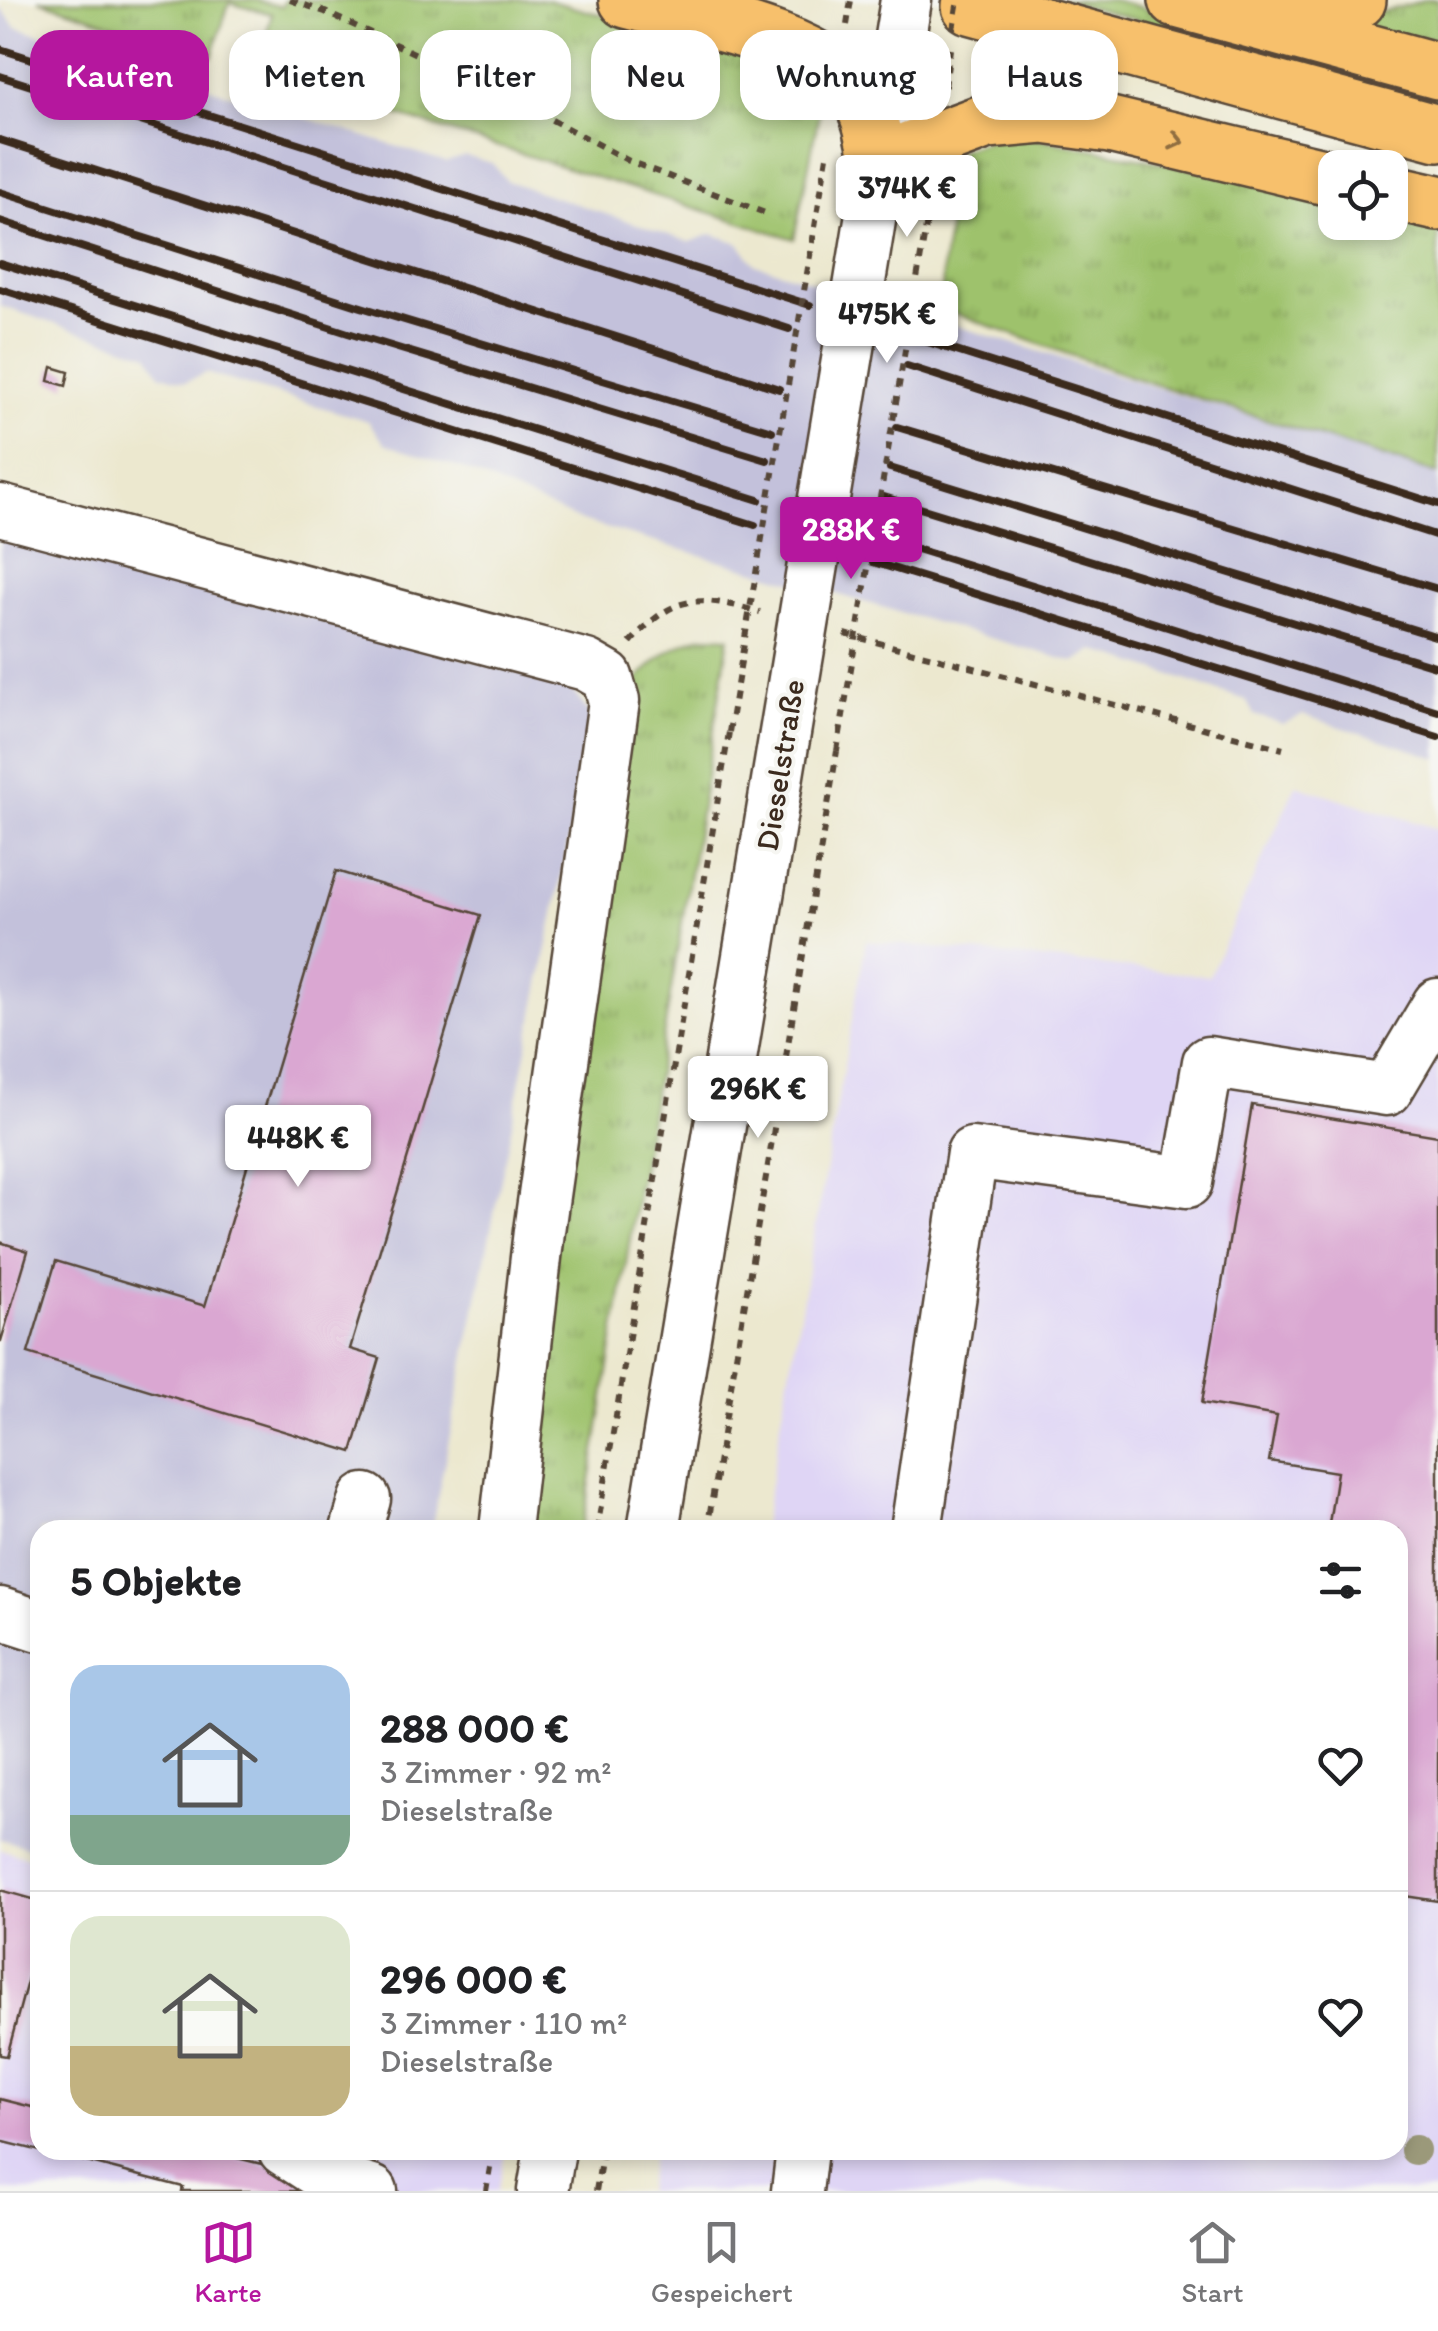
<!DOCTYPE html>
<html lang="de">
<meta charset="utf-8">
<style>
body{margin:0;font-family:Itim,sans-serif;background:#f6f6f6;color:#202124;height:100vh;display:flex;flex-direction:column;font-size:38px;white-space:nowrap}
*{box-sizing:border-box;margin:0}
p{font-size:32px;color:#757577}
.icon{flex:none;width:55px;height:55px;fill:none;stroke:currentColor;stroke-width:2;stroke-linecap:round;stroke-linejoin:round}
.map{position:relative;flex:1;overflow:hidden}
.sheet{position:absolute;left:30px;top:1520px;width:1378px;height:640px;display:flex;flex-direction:column;background:#fff;border-radius:30px;box-shadow:0 5px 15px #0003}
.sheet>*{flex:none}
.hud{position:absolute;left:30px;top:30px;width:1380px;height:90px;display:flex;gap:20px}
.controls{position:absolute;left:1318px;top:150px;display:grid;gap:20px}
.controls a{display:grid;place-items:center;width:90px;height:90px;border-radius:20px;background:#fff;box-shadow:0 5px 15px #0003;font-size:50px}
.price{position:absolute;translate:-50% -85px;padding:0 22px;border-radius:10px;background:#fff;color:#222;font-size:32px;line-height:65px;filter:drop-shadow(0 2px 5px #0008)}
.price::after{content:'';position:absolute;left:50%;top:60px;width:30px;height:22px;margin-left:-15px;background:inherit;clip-path:polygon(0 0,100% 0,50% 100%)}
.price.on{background:#b5179e;color:#fff}
ul{padding:0;list-style:none}
li{display:flex;align-items:center;gap:30px;height:250px;padding:0 40px}
li+li{border-top:2px solid #e0e0e0}
li span{display:grid;place-items:center;flex:none;width:280px;height:200px;border-radius:30px;color:#555}
li>.icon{margin-inline-start:auto}
span .icon{width:120px;height:120px;fill:#fffc;stroke-width:1}
li b{font-size:42px}
h2{display:flex;justify-content:space-between;align-items:center;height:120px;padding:0 40px;font-size:42px}
.chip{padding:0 35px;border-radius:30px;background:#fff;box-shadow:0 5px 15px #0003;font-size:35px;line-height:90px}
.chip.on{background:#b5179e;color:#fff}
.dock{display:flex;justify-content:space-around;align-items:center;height:140px;border-top:2px solid #e0e0e0;background:#fff;font-size:28px;color:#757577}
.dock a{display:grid;justify-items:center;gap:5px}
.dock .on{color:#b5179e}
.map>svg:first-child{display:block}
.built{fill:#dfd5f5}
.industrial{fill:#c3c1db}
.grass{fill:url(#grass-tufts);stroke:#6c7645;stroke-width:2.5}
.building{fill:#daa7d2}
.lines{fill:none;stroke-linecap:round;stroke-linejoin:round}
.minor-casing{stroke:#564639;stroke-width:55}
.major-casing{stroke:#564639;stroke-width:60}
.path{stroke:#564639;stroke-width:6;stroke-dasharray:8 8;stroke-linecap:butt}
.minor{stroke:#fff;stroke-width:50}
.major{stroke:#f7c06c;stroke-width:55}
.rail{stroke:#3b2a1e;stroke-width:8}
.minor-bridge-casing{stroke:#564639;stroke-width:55;stroke-linecap:butt}
.path-bridge{stroke:#564639;stroke-width:6;stroke-dasharray:8 8;stroke-linecap:butt}
.minor-bridge{stroke:#fff;stroke-width:50}
.tree{fill:#9b997a}
.oneway{stroke:#906e41}
.labels{text-anchor:middle;stroke-width:8;stroke-linejoin:round;paint-order:stroke}
.street-label{font-size:32px;fill:#3b2a1e;stroke:#f6f6f2}
</style>
<div class="map">
<svg width="1438" height="2191" viewBox="0 0 1438 2191">
<defs>
<pattern id="grass-tufts" width="24" height="20" patternUnits="userSpaceOnUse" patternTransform="scale(2.5)"><rect width="24" height="20" fill="#9ec26c"/><path d="M3 7l-1-3M5 7V3M7 7l1-3M15 17l-1-3M17 17v-4M19 17l1-3" fill="none" stroke="#829e58"/></pattern>
</defs>
<rect width="100%" height="100%" fill="#f6f6f2"/>
<filter id="ink" filterUnits="userSpaceOnUse"><feTurbulence type="fractalNoise" baseFrequency=".01" numOctaves="2"/><feDisplacementMap in="SourceGraphic" scale="20" xChannelSelector="R" yChannelSelector="G"/><feConvolveMatrix kernelMatrix="1 2 1 2 8 2 1 2 1" color-interpolation-filters="sRGB"/></filter>
<filter id="wash" filterUnits="userSpaceOnUse"><feTurbulence type="fractalNoise" baseFrequency=".0048" numOctaves="4" result="noise"/><feDisplacementMap in="SourceGraphic" scale="40" xChannelSelector="R" yChannelSelector="G"/><feGaussianBlur stdDeviation="2.25" result="paint"/><feColorMatrix in="noise" values="0 0 0 0 0 0 0 0 0 0 0 0 0 0 0 0 0 1.4 0 .05"/><feComposite in="paint" operator="in"/></filter>
<g filter="url(#wash)">
<rect width="100%" height="100%" fill="#ece8cf"/>
<path class="built" d="M 1296,785 L 1438,829 L 1438,2191 L 646,2191 L 653,2150 L 1398,2150 L 1398,1530 L 762,1530 L 866,941 L 1209,976 Z
M 0,1849 L 40,1861 L 40,2150 L 506,2150 L 497,2191 L 0,2191 Z"/>
<path class="industrial" d="M 0,7 L 16,27 L 446,162 L 465,156 L 492,163 L 507,181 L 690,242 L 712,234 L 739,243 L 755,264 L 1438,474 L 1438,758 L 1303,715 L 1283,724 L 1254,715 L 1246,700 L 1094,650 L 1074,662 L 578,520 L 463,469 L 385,444 L 368,421 L 206,373 L 185,382 L 160,374 L 148,354 L 0,306 Z
M 0,534 L 568,685 L 593,718 L 431,1530 L 40,1530 L 40,1851 L 0,1839 Z"/>
<path class="grass" d="M 39,0 L 255,0 L 282,7 L 285,0 L 547,0 L 770,61 L 816,89 L 820,109 L 794,239 L 256,71 L 272,14 L 229,3 L 212,57 Z
M 1062,0 L 1113,0 L 1438,88 L 1438,101 Z
M 1425,0 L 1438,0 L 1438,48 L 1362,27 L 1365,17 Z
M 1009,133 L 1335,196 L 1335,222 L 1390,222 L 1390,209 L 1438,220 L 1438,474 L 1132,377 L 942,309 L 943,264 L 960,150 Z
M 702,636 L 729,637 L 582,1530 L 515,1530 L 635,683 C 655,659 672,646 702,636 Z"/>
<g id="blocks">
<path class="building" d="M 52,367 L 69,372 L 66,386 L 49,381 Z
M 336,871 L 481,915 L 350,1349 L 380,1358 L 352,1452 L 28,1353 L 56,1261 L 205,1306 Z
M 1252,1105 L 1438,1136 L 1438,1901 L 1398,1895 L 1398,1530 L 1328,1530 L 1337,1472 L 1269,1461 L 1277,1416 L 1202,1403 Z
M 0,1242 L 28,1251 L 1,1341 L 0,1341 Z
M 0,1890 L 40,1901 L 40,1933 L 7,2056 L 0,2055 Z
M 0,2099 L 40,2109 L 40,2151 L 0,2141 Z
M 41,2150 L 205,2150 L 302,2174 L 298,2191 L 182,2191 L 183,2187 Z"/>
</g>
</g>
<g filter="url(#ink)">
<use href="#blocks" fill-opacity="0" stroke="#564639" stroke-width="2.5"/>
<g class="lines">
<defs>
<path id="minor" d="M 856,306 L 906,0
M 0,510 L 586,665 L 607,677 L 614,701 L 539,1231 L 505,1530
M 356,1530 L 365,1499
M 653,1530 L 784,739
M 916,1530 L 972,1153 L 1187,1182 L 1208,1062 L 1387,1090 L 1438,1004
M 0,1613 L 40,1626
M 284,2150 L 324,2176 L 372,2191
M 543,2191 L 550,2150
M 797,2191 L 802,2150"/>
<path id="major" d="M 627,0 C 692,18 820,37 858,95 C 871,115 874,138 879,161 L 987,121 L 1044,116 L 1110,125 L 1335,179
M 1177,0 L 1438,71
M 970,6 L 1438,133
M 1258,11 L 1358,0
M 1390,192 L 1438,203"/>
</defs>
<use href="#minor" class="minor-casing"/>
<use href="#major" class="major-casing"/>
<path class="path" d="M 290,0 L 325,12 L 503,94 L 629,161 L 765,213
M 847,25 L 851,0
M 945,87 L 950,49
M 845,634 L 1283,749
M 630,643 C 674,593 698,595 760,612
M 597,1530 L 729,732
M 707,1530 L 837,751
M 486,2191 L 493,2150
M 596,2191 L 603,2150"/>
<use href="#minor" class="minor"/>
<use href="#major" class="major"/>
<path class="rail" d="M 0,49 L 810,305
M 0,76 L 789,329
M 0,140 L 779,389
M 0,192 L 358,306 L 772,431
M 0,221 L 348,333 L 767,460
M 0,263 L 759,500
M 0,289 L 755,525
M 912,337 L 1438,504
M 907,366 L 1438,536
M 897,427 L 1438,589
M 890,468 L 1438,637
M 884,497 L 1438,667
M 878,537 L 1438,711
M 873,562 L 1438,737"/>
<defs>
<path id="minor-bridge" d="M 784,739 L 856,306"/>
</defs>
<use href="#minor-bridge" class="minor-bridge-casing"/>
<path class="path-bridge" d="M 953,29 L 958,0
M 729,732 L 828,150
M 837,751 L 936,167"/>
<use href="#minor-bridge" class="minor-bridge"/>
</g>
<circle class="tree" cx="1415" cy="2150" r="15"/>
<defs><path id="oneway-chevron" d="M-2-3.5L2.5 0L-2 3.5" fill="none" stroke-width="1.6" stroke-linecap="round" stroke-linejoin="round" transform="scale(2.5)"/></defs>
<use class="oneway" href="#oneway-chevron" transform="translate(1177 141) rotate(13)"/>
</g>
<g class="labels">
<g class="street-label">
<text transform="translate(780 765) rotate(-81)" y="11">Dieselstraße</text>
</g>
</g>
</svg>
<div class="controls">
<a><svg class="icon" aria-label="locate" viewBox="0 0 24 24"><circle cx="12" cy="12" r="6"/><path d="M12 2v4M12 18v4M2 12h4M18 12h4"/></svg></a>
</div>
<b class="price" style="left:907px;top:240px">374K €</b>
<b class="price" style="left:887px;top:366px">475K €</b>
<b class="price on" style="left:851px;top:582px">288K €</b>
<b class="price" style="left:758px;top:1141px">296K €</b>
<b class="price" style="left:298px;top:1190px">448K €</b>
<div class="hud">
<a class="chip on">Kaufen</a>
<a class="chip">Mieten</a>
<a class="chip">Filter</a>
<a class="chip">Neu</a>
<a class="chip">Wohnung</a>
<a class="chip">Haus</a>
</div>
<section class="sheet">
<h2>5 Objekte<svg class="icon" aria-label="filters" viewBox="0 0 24 24"><path d="M4 7h16M4 17h16"/><circle cx="9" cy="7" r="2"/><circle cx="15" cy="17" r="2"/></svg></h2>
<ul>
<li><span style="background:linear-gradient(#a9c7e8 75%,#7fa58c 0)"><svg class="icon" aria-label="home" viewBox="0 0 24 24"><path d="M3 11l9-7 9 7M6 9v11h12V9"/></svg></span><div><b>288 000 €</b><p>3 Zimmer · 92 m²</p><p>Dieselstraße</p></div><svg class="icon" aria-label="heart" viewBox="0 0 24 24"><path d="M12 20l-8-8c-3-5 5-10 8-4 3-6 11-1 8 4z"/></svg></li>
<li><span style="background:linear-gradient(#dfe7d0 65%,#c2b280 0)"><svg class="icon" aria-label="home" viewBox="0 0 24 24"><path d="M3 11l9-7 9 7M6 9v11h12V9"/></svg></span><div><b>296 000 €</b><p>3 Zimmer · 110 m²</p><p>Dieselstraße</p></div><svg class="icon" aria-label="heart" viewBox="0 0 24 24"><path d="M12 20l-8-8c-3-5 5-10 8-4 3-6 11-1 8 4z"/></svg></li>
</ul>
</section>
</div>
<nav class="dock">
<a class="on"><svg class="icon" aria-label="map" viewBox="0 0 24 24"><path d="M3 6l6-2 6 2 6-2v14l-6 2-6-2-6 2zM9 4v14M15 6v14"/></svg>Karte</a>
<a><svg class="icon" aria-label="saved" viewBox="0 0 24 24"><path d="M7 4h10v16l-5-4-5 4z"/></svg>Gespeichert</a>
<a><svg class="icon" aria-label="home" viewBox="0 0 24 24"><path d="M3 11l9-7 9 7M6 9v11h12V9"/></svg>Start</a>
</nav>
